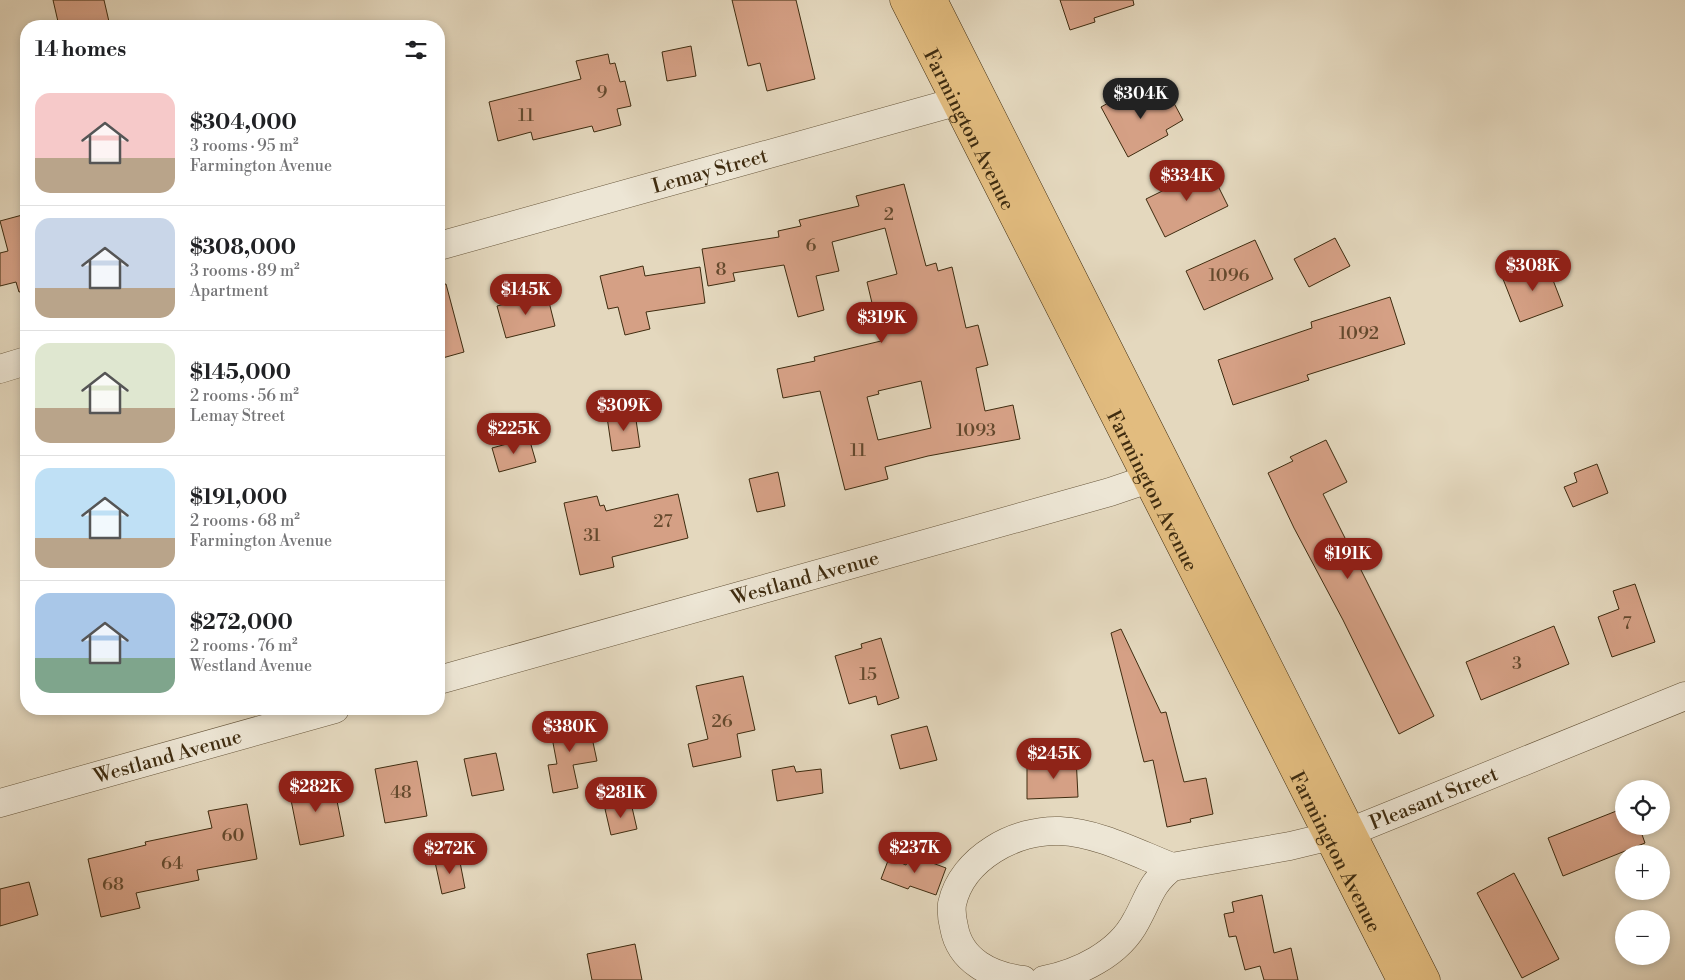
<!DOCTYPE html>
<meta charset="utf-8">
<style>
body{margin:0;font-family:"Libre Bodoni",serif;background:#f6f6f6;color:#202124;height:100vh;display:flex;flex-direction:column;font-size:19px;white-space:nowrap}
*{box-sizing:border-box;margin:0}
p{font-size:16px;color:#757577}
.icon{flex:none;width:28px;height:28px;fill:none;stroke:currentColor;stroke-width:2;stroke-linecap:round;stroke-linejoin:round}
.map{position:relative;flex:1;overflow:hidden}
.sheet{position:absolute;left:20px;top:20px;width:425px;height:695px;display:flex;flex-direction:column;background:#fff;border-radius:20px;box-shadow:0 2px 8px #0003}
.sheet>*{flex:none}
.buttons{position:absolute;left:1615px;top:780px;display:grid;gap:10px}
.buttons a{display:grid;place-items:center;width:55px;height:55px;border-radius:50%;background:#fff;box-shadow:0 2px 8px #0003;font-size:25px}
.price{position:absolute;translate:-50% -42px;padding:0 11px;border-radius:18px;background:#8f2418;color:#fff;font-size:16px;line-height:32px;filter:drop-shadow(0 1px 2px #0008)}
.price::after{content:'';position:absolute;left:50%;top:30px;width:15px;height:11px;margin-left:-8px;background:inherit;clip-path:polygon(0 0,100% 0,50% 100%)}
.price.active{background:#222;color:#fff}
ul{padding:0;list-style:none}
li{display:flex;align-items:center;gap:15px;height:125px;padding:0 15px}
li+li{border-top:1px solid #e0e0e0}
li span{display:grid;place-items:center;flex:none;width:140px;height:100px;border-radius:15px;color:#555}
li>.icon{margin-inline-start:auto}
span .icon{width:60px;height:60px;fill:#fffc;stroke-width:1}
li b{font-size:21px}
h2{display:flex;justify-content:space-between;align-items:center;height:60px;padding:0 15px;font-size:21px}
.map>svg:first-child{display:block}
.building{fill:#d5a085;stroke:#3f2c10;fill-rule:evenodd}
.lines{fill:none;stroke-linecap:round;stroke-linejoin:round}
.minor-casing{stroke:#68573c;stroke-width:29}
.major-casing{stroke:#3f2c10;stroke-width:29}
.minor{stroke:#ede6d5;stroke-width:28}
.major{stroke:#e2bc7f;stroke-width:28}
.labels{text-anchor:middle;stroke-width:4;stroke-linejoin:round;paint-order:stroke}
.number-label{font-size:18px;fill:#64492d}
.street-label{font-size:20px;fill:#3f2c10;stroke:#ede6d5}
</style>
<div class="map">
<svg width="1685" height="980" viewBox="0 0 1685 980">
<rect width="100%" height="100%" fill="#e4d8be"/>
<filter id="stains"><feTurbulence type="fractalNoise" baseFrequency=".004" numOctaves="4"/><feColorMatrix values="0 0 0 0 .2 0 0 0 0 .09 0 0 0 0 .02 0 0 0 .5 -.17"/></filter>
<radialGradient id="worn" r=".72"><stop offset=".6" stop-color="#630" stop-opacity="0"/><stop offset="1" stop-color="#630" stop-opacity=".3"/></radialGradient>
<path class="building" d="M 53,0 L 104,0 L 110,26 L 59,26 Z
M 732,0 L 796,0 L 815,79 L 767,91 L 760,63 L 748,66 Z
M 1060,0 L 1133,0 L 1134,5 L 1094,18 L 1095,22 L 1070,30 Z
M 691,46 L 696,76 L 667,81 L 662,52 Z
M 608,54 L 610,64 L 615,63 L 620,82 L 625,81 L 631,106 L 617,109 L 621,125 L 594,132 L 592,126 L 533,140 L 531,132 L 498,141 L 489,102 L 581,79 L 576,61 Z
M 1130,91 L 1135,103 L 1147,96 L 1150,102 L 1168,92 L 1183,120 L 1166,130 L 1168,135 L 1128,157 L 1101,107 Z
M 1209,168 L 1228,206 L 1165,237 L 1146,199 Z
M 904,184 L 926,266 L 936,263 L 938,271 L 952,267 L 966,328 L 978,325 L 988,365 L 976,368 L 985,411 L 1013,405 L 1020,439 L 928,456 L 885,467 L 888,479 L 845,490 L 820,391 L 783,398 L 777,369 L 815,361 L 814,357 L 881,341 L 867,282 L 897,274 L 885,228 L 832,242 L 839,271 L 816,276 L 824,310 L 798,317 L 784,265 L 733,273 L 735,281 L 708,286 L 702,249 L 779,237 L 778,231 L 801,226 L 799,220 L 859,206 L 856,196 ZM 921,381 L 931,428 L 878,440 L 867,397 L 879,394 L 878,391 Z
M 26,214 L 26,291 L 19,292 L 16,282 L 0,286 L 0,253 L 8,251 L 0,221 Z
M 1335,238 L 1350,266 L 1309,287 L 1294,259 Z
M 1255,240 L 1273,279 L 1204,310 L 1186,271 Z
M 1546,262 L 1563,306 L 1520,322 L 1503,279 Z
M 643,266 L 645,276 L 700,267 L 705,303 L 646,312 L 650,329 L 625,335 L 618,307 L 608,309 L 600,276 Z
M 446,284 L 464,352 L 439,359 L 439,285 Z
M 547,294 L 555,326 L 506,338 L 497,306 Z
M 1390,297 L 1405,344 L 1307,375 L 1309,380 L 1233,405 L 1218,360 L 1312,328 L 1311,322 Z
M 635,413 L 640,447 L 612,451 L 607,417 Z
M 529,438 L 536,462 L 499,472 L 492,448 Z
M 1326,440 L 1347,482 L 1323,494 L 1434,716 L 1399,734 L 1343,620 L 1294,528 L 1268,473 L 1293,461 L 1290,457 Z
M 1597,464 L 1608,493 L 1573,507 L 1564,487 L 1577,482 L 1574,473 Z
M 778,472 L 785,506 L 757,512 L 749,479 Z
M 678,494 L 688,538 L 612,557 L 614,567 L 580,575 L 564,503 L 597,496 L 600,506 L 604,505 L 606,511 Z
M 1635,584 L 1655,642 L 1612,657 L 1598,617 L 1619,609 L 1613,591 Z
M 1554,626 L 1569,664 L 1481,700 L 1466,662 Z
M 1121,629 L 1161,713 L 1166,712 L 1184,782 L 1206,778 L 1213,814 L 1190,819 L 1191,822 L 1167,827 L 1153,760 L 1144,762 L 1111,633 Z
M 881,638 L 899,698 L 878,705 L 876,696 L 849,704 L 835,656 L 862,648 L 861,644 Z
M 743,676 L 755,730 L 737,734 L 741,757 L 693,767 L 688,744 L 708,739 L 696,686 Z
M 588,719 L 597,761 L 573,765 L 578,788 L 553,793 L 548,765 L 557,764 L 550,727 Z
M 927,726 L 937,760 L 900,769 L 891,735 Z
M 496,753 L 504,790 L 472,796 L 464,759 Z
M 1052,756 L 1076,756 L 1078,797 L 1027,799 L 1027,768 L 1052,767 Z
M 417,761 L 427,816 L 385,823 L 375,769 Z
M 794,766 L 796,772 L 821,769 L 823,793 L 777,801 L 772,770 Z
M 333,781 L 344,836 L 300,845 L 289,790 Z
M 631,803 L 637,829 L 611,835 L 605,809 Z
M 247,804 L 257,859 L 197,870 L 199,880 L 136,893 L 140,908 L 101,917 L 88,859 L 146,845 L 145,842 L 212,828 L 208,811 Z
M 1624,808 L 1624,826 L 1639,826 L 1645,843 L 1563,876 L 1548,838 Z
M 911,855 L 946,868 L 936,895 L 910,886 L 908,889 L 881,879 L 889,858 L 906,865 Z
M 459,857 L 465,888 L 442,894 L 435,862 Z
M 1514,873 L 1559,959 L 1522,978 L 1477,893 Z
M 29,882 L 38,915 L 0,926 L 0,889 Z
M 1262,895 L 1274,953 L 1291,948 L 1298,980 L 1264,980 L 1260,966 L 1245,970 L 1236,936 L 1229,937 L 1224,914 L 1234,912 L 1232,902 Z
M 635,944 L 642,980 L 592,980 L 587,954 Z"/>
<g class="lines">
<defs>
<g id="minor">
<path id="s1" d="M 439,246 L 977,96"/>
<path d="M 0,369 L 26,361"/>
<path id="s2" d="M 439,680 L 1110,492 L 1169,472"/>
<path id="s3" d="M 0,803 L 335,709"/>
<path d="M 1023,980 C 991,976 960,961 954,927 C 952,919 951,912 952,904 C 962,858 1016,829 1060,831 C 1099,833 1136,853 1172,867"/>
<path id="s4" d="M 1044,980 C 1079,973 1119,954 1136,921 C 1149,898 1150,884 1172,867 L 1290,846 L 1352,831 L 1685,696"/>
</g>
<g id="major">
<path id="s5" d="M 904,0 L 1401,980"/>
<path d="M 933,0 L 1426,980"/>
</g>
</defs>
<use href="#minor" class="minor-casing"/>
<use href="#major" class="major-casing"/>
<use href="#minor" class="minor"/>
<use href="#major" class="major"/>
</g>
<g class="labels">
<g class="number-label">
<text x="602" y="98">9</text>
<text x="526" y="121">11</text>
<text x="889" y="220">2</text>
<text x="811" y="251">6</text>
<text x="721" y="275">8</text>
<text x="1229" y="281">1096</text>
<text x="1359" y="339">1092</text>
<text x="976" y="436">1093</text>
<text x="858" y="456">11</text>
<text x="663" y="527">27</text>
<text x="592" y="541">31</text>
<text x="1627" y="629">7</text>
<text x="1517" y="669">3</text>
<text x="868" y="680">15</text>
<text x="722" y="727">26</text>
<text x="401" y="798">48</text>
<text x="233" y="841">60</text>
<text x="172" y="869">64</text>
<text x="113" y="890">68</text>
</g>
<g class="street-label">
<text dy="7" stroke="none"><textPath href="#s5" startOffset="145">Farmington Avenue</textPath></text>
<text dy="7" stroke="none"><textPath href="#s1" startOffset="281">Lemay Street</textPath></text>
<text dy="7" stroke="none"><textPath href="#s5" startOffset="550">Farmington Avenue</textPath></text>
<text dy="7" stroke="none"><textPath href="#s2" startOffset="380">Westland Avenue</textPath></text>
<text dy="7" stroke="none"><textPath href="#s3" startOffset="174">Westland Avenue</textPath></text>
<text dy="7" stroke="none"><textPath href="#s4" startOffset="450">Pleasant Street</textPath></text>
<text dy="7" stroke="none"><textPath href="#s5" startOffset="955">Farmington Avenue</textPath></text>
</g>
</g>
<rect width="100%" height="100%" filter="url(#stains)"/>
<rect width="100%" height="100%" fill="url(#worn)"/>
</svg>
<div class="buttons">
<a><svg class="icon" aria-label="locate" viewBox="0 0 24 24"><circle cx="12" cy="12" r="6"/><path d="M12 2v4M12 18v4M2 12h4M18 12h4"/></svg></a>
<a>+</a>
<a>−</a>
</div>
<b class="price active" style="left:1141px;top:120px">$304K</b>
<b class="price" style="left:1187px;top:202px">$334K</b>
<b class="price" style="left:1533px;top:292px">$308K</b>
<b class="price" style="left:526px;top:316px">$145K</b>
<b class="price" style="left:882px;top:344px">$319K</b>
<b class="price" style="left:624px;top:432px">$309K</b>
<b class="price" style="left:514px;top:455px">$225K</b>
<b class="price" style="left:1348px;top:580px">$191K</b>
<b class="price" style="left:570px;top:753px">$380K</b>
<b class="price" style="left:1054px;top:780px">$245K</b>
<b class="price" style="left:316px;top:813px">$282K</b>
<b class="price" style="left:621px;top:819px">$281K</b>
<b class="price" style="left:915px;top:874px">$237K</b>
<b class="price" style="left:450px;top:875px">$272K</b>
<section class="sheet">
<h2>14 homes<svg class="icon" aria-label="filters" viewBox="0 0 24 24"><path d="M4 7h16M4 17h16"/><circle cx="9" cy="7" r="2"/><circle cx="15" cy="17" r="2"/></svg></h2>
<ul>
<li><span style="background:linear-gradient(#f6c9c9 65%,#b9a48a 0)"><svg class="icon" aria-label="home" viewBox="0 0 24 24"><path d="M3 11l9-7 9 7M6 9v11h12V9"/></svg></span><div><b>$304,000</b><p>3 rooms · 95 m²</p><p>Farmington Avenue</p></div></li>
<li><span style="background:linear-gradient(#c9d6e8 70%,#b9a48a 0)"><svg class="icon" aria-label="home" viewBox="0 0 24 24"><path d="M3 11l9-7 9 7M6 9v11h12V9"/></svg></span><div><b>$308,000</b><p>3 rooms · 89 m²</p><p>Apartment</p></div></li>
<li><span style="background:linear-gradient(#dfe7d0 65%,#b9a48a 0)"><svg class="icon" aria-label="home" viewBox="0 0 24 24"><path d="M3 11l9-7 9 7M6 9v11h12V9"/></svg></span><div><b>$145,000</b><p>2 rooms · 56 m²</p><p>Lemay Street</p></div></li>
<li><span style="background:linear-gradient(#bfe0f5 70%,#b9a48a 0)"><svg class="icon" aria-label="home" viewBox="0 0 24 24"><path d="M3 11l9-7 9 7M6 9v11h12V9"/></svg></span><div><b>$191,000</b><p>2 rooms · 68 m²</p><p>Farmington Avenue</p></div></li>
<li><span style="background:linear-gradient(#a9c7e8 65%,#7fa58c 0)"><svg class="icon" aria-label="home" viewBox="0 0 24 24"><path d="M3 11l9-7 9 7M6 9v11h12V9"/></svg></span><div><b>$272,000</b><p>2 rooms · 76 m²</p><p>Westland Avenue</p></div></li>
</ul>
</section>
</div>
